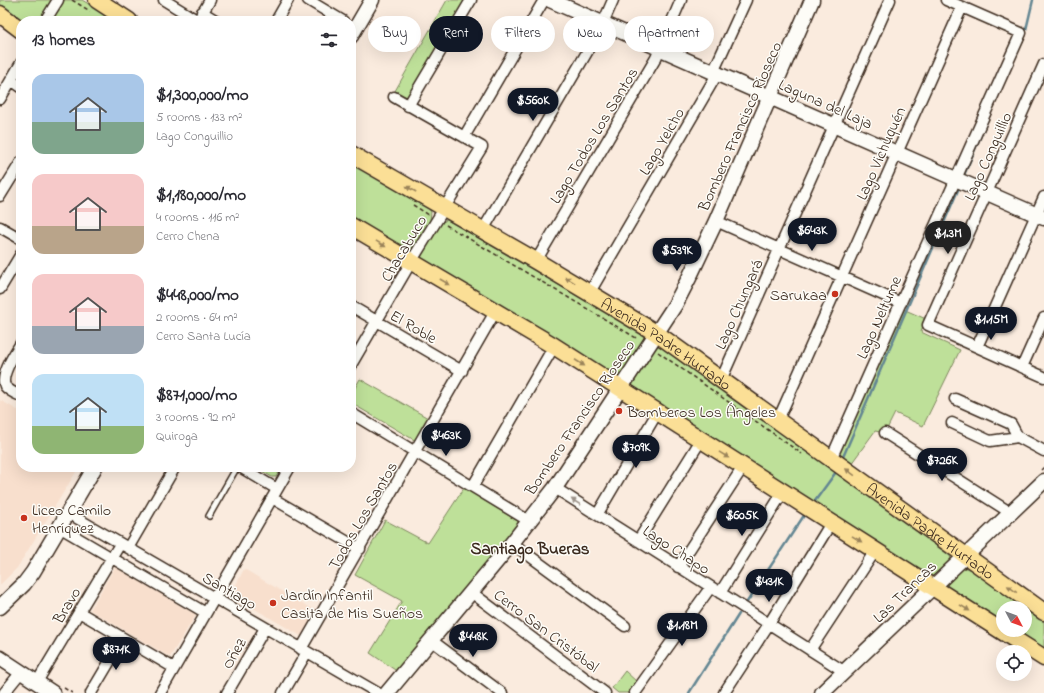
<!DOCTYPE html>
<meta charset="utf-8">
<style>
body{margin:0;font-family:"Indie Flower",sans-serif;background:#f7f7f7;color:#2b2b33;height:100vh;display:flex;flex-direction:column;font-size:15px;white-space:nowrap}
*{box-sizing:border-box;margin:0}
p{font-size:13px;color:#7c7c81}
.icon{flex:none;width:22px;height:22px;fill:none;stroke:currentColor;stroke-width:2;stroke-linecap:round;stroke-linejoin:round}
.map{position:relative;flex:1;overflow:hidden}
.details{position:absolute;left:16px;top:16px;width:340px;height:456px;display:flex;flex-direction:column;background:#fff;border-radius:16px;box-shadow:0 4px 16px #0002}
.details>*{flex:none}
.hud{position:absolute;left:368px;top:16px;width:380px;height:36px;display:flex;gap:8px}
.needle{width:26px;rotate:131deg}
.tools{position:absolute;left:996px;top:601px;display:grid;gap:8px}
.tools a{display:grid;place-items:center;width:36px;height:36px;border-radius:50%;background:#fff;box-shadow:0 4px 16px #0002;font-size:20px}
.price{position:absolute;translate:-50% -34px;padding:0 9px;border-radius:14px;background:#111827;color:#fff;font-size:13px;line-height:26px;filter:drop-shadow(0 1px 2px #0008)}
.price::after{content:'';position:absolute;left:50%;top:24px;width:12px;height:9px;margin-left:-6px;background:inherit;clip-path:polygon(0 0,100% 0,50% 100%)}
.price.selected{background:#222;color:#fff}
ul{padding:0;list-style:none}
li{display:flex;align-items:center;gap:12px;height:100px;padding:0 16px}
li span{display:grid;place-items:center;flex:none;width:112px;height:80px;border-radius:12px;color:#555}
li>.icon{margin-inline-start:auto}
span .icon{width:48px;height:48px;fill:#fffc;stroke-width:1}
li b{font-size:17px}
h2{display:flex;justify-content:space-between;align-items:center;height:48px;padding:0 16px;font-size:17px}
.chip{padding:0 14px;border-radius:18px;background:#fff;box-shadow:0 4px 16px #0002;font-size:14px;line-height:36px}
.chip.selected{background:#111827;color:#fff}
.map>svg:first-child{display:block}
.built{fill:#f8dfcd}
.green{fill:#bee099;stroke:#7c855c}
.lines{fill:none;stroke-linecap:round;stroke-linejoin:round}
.stream{stroke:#638692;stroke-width:2.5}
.lane-casing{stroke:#3b2a1e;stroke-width:8}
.street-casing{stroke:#3b2a1e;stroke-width:13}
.secondary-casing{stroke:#3b2a1e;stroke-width:17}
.primary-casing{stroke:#3b2a1e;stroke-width:19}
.path{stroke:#3b2a1e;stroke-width:1.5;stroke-dasharray:4 3;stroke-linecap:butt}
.lane{stroke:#fdfcf7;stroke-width:5}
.street{stroke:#fdfcf7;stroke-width:10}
.secondary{stroke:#fdfcf7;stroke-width:14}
.primary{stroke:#fbdf96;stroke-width:16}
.oneway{fill:#9b845a}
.oneway2{fill:#9c938a}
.poi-dot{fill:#c8321e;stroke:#fdfcf7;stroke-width:1.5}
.labels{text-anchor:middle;stroke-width:3;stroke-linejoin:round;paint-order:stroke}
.street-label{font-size:16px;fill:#3b2a1e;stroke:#fdfcf7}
.poi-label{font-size:16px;fill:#3b2a1e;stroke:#fdfcf7;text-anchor:start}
.neighbourhood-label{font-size:17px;font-weight:bold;fill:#3b2a1e;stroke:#fdfcf7}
</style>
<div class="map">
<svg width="1044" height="693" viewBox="0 0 1044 693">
<rect width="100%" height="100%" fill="#faebde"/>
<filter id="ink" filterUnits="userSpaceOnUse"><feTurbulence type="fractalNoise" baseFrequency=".025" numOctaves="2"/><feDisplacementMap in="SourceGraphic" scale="8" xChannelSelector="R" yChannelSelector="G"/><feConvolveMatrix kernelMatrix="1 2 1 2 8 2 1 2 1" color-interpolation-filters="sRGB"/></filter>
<g filter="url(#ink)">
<path class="built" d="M 0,400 L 21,412 L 21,467 L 79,467 L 17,568 L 0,585 Z
M 115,567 L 196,615 L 170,657 L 90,610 Z
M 244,569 L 316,611 L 301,636 L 231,595 Z"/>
<path class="green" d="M 0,0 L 54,0 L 39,21 L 21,21 L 0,8 Z
M 64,0 L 82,0 L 117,21 L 50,21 Z
M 447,0 L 468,0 L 409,98 L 395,91 Z
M 351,162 L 427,206 L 431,212 L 430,220 L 410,251 L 406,252 L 351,221 Z
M 447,220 L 641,333 L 644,336 L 644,340 L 623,375 L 615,377 L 421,259 L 422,254 L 440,223 Z
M 903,309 L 926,319 L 921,332 L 960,350 L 923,426 L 895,413 L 885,433 L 875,431 L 851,464 L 838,456 Z
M 657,344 L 665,348 L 950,556 L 952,562 L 932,579 L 631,388 L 630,380 Z
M 360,379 L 428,418 L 416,441 L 351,403 L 351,395 Z
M 255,467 L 282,467 L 276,477 L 272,477 Z
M 464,488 L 519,522 L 519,526 L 398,672 L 370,653 L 402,601 L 355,575 L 385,520 L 428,543 Z
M 963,567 L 971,570 L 1025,608 L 1003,608 L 1003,628 L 946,587 L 946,584 Z
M 1025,608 L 1044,622 L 1044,654 L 1007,630 L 1025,630 Z
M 625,671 L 637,682 L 630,693 L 618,693 L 612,688 Z"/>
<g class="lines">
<path class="stream" d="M 1025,34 L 1033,0
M 964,175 L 994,105
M 843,457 L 958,190
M 815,501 L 836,472
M 747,602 L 805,514
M 689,693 L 739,614"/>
<defs>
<path id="lane" d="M 209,516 L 237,467"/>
<path id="street" d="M 164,0 L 198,21
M 308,0 L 343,21
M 202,12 L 217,21
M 45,21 L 58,0
M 198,21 L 210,0
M 276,21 L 288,0
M 1044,64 L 928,325 L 1044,377
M 11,80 L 21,87
M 0,99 L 21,63
M 408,106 L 471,0
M 464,137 L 544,0
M 0,196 L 21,162
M 716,221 L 901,303
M 0,227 L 21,239
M 483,230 L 600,30 L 613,0
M 536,261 L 656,58 L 681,0
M 0,289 L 21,254
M 590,292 L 716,76 L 715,68 L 746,0
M 351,306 L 462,371
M 21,343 C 15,353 0,375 5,386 C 8,390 16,394 21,396
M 977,347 L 1044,197
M 351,365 L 411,262 L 482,147 L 394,97
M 1022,367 L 1044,318
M 721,380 L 890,0
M 351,413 L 529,521
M 778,420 L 962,7
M 952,423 L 990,441 L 1018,437 L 1011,424 L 955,399
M 885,433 L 1011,513
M 1018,437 L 1044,451
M 831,459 L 1021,33 L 946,0
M 240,467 L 277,489
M 473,486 L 554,346
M 555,488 L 845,672
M 272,498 L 360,549
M 68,513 L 378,693
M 597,515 L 657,413
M 59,527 L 206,613
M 638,541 L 701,440
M 512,543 L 625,626
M 128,548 L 175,467
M 678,567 L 743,467
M 471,592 L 605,693
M 720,593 L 783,492
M 79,612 L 174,668
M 431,640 L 502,693
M 301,649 L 495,312
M 810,650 L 875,551
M 37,682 L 120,544
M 4,693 L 21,672
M 91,693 L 123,639
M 160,693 L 290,467
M 227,693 L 265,628
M 283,693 L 307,652
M 635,693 L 710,588
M 724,693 L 769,624 L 831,523"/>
<path id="secondary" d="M 550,0 L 1044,218
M 351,36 L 372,0
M 0,607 L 24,584 L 33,572 L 95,467
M 0,658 L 53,693
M 387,693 L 512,543 L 555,488 L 675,305 L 689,278 L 716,221 L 812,0
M 822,693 L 1044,481"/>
<g id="primary">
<path d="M 97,0 L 129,21"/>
<path d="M 0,14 L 21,30"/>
<path id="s1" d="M 351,154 L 536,261 L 656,333 L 1044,612"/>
<path d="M 351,226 L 554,346 L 1044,658"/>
</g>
</defs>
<use href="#lane" class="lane-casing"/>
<use href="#street" class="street-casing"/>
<use href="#secondary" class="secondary-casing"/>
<use href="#primary" class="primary-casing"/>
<path class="path" d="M 72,0 L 90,11
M 413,205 L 429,215
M 446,225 L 638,339
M 658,352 L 802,454
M 1041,470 L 1044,467
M 64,688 L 72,693"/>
<use href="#lane" class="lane"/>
<use href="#street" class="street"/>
<use href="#secondary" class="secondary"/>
<use href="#primary" class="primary"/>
</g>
<defs><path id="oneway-solid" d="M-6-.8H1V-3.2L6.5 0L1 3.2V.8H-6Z"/></defs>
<g class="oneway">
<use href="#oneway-solid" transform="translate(411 189) rotate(-150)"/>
<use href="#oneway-solid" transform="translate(381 244) rotate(31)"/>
<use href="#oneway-solid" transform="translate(570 280) rotate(-149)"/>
<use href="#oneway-solid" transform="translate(445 282) rotate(30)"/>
<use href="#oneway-solid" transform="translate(580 363) rotate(33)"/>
<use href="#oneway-solid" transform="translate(724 455) rotate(32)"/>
<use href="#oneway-solid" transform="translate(850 472) rotate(-144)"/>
<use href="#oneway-solid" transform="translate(857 539) rotate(32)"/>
<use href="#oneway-solid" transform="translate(1012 589) rotate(-144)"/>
<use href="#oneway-solid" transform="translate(965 608) rotate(32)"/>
</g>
<use class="oneway2" href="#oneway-solid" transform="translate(576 502) rotate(-148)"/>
</g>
<g class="poi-dot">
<circle cx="835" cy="294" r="4"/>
<circle cx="619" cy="411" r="4"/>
<circle cx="24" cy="518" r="4"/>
<circle cx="273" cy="603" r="4"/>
</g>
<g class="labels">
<g class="street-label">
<text transform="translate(826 103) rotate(24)" y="6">Laguna del Laja</text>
<text transform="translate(739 126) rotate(-66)" y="6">Bombero Francisco Rioseco</text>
<text transform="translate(593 135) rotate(-59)" y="6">Lago Todos Los Santos</text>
<text transform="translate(661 141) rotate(-60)" y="6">Lago Yelcho</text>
<text transform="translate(880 153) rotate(-66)" y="6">Lago Vichuquén</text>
<text transform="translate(987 156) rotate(-66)" y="6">Lago Conguillio</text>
<text transform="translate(403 248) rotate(-59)" y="6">Chacabuco</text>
<text transform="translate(738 304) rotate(-66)" y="6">Lago Chungará</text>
<text transform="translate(878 317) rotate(-66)" y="6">Lago Neltume</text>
<text transform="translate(414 326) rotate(30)" y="6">El Roble</text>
<text dy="6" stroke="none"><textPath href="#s1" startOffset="368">Avenida Padre Hurtado</textPath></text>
<text transform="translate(579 417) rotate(-56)" y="6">Bombero Francisco Rioseco</text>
<text transform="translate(362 515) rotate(-60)" y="6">Todos Los Santos</text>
<text dy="6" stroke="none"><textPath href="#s1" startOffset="692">Avenida Padre Hurtado</textPath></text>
<text transform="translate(677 549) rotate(33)" y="6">Lago Chapo</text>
<text transform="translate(230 590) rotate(30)" y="6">Santiago</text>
<text transform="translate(904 591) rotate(-44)" y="6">Las Trancas</text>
<text transform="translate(66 605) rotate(-59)" y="6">Bravo</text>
<text transform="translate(547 630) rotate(37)" y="6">Cerro San Cristóbal</text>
<text transform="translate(233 653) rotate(-60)" y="6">Oñez</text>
</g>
<g class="poi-label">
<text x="827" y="300" text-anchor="end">Sarukaa</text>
<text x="627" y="417">Bomberos Los Ángeles</text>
<text x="32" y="515">Liceo Camilo<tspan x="32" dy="18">Henríquez</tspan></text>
<text x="281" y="600">Jardín Infantil<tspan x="281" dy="18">Casita de Mis Sueños</tspan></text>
</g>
<g class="neighbourhood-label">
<text x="530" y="554">Santiago Bueras</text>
</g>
</g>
</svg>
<div class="tools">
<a><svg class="needle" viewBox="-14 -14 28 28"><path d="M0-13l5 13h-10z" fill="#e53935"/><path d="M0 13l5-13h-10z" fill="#7c7c81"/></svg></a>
<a><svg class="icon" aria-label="locate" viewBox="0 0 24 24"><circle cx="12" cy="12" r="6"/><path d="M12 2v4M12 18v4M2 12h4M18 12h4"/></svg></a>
</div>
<b class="price" style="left:533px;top:122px">$560K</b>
<b class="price" style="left:812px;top:252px">$643K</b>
<b class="price selected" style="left:948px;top:255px">$1.3M</b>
<b class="price" style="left:677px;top:272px">$539K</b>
<b class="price" style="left:991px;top:341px">$1.15M</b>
<b class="price" style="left:446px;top:457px">$463K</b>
<b class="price" style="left:636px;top:469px">$709K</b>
<b class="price" style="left:942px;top:482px">$726K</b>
<b class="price" style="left:742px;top:537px">$605K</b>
<b class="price" style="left:769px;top:603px">$431K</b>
<b class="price" style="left:682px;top:647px">$1.18M</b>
<b class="price" style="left:473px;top:658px">$448K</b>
<b class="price" style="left:116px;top:671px">$871K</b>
<div class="hud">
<a class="chip">Buy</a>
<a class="chip selected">Rent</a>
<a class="chip">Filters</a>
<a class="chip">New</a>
<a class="chip">Apartment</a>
</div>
<section class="details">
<h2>13 homes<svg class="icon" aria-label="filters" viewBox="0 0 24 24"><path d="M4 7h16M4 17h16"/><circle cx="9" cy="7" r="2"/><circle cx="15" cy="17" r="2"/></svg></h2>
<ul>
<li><span style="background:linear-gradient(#a9c7e8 60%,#7fa58c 0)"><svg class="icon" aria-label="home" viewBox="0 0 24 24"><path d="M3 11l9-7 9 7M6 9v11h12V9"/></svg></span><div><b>$1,300,000/mo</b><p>5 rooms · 133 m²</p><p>Lago Conguillio</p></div></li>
<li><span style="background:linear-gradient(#f6c9c9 65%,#b9a48a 0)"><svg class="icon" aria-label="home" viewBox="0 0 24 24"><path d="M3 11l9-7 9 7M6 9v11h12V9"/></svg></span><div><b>$1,180,000/mo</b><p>4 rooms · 116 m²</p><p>Cerro Chena</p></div></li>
<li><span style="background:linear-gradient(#f6c9c9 65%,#9aa5b1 0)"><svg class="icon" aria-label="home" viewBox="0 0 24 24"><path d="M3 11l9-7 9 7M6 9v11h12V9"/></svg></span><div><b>$448,000/mo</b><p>2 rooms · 64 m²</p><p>Cerro Santa Lucía</p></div></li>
<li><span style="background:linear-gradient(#bfe0f5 65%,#8fb573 0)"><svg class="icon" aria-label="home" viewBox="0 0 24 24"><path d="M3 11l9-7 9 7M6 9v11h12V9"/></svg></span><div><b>$871,000/mo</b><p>3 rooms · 92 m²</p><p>Quiroga</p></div></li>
</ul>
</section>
</div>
